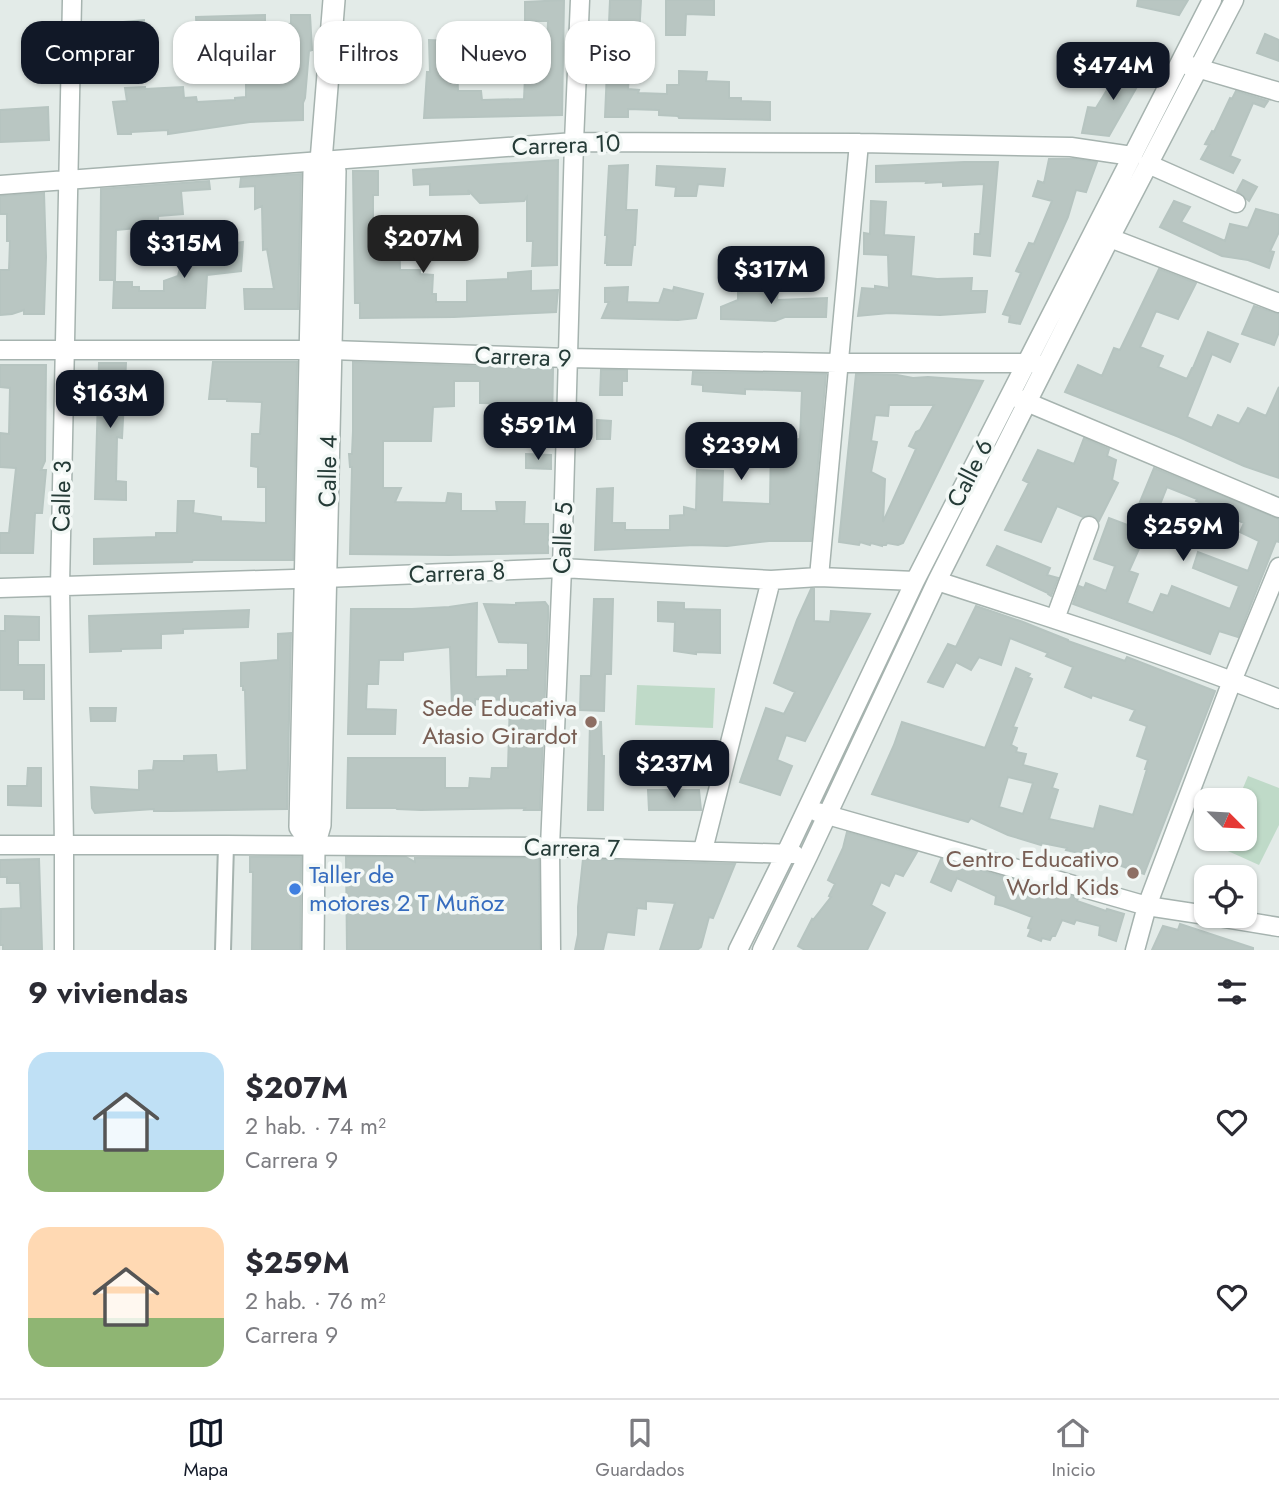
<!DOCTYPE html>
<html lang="es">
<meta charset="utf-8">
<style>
body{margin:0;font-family:Jost,sans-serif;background:#f2f2f3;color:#2b2b33;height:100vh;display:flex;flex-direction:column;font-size:26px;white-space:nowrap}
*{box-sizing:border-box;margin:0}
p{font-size:23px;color:#7c7c81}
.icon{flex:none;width:38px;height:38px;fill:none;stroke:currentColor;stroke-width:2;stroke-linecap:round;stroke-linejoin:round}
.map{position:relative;height:950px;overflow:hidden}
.panel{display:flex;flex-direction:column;background:#fff;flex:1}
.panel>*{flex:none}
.hud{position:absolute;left:21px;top:21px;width:700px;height:63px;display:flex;gap:14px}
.needle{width:46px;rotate:114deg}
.controls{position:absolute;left:1194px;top:788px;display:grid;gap:14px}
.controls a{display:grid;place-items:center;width:63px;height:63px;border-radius:14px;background:#fff;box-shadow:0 2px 5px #0004;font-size:35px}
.price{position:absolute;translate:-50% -60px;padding:0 16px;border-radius:14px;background:#111827;color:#fff;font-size:23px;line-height:46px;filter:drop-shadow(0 2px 4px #0008)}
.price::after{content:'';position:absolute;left:50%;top:42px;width:21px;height:16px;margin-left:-10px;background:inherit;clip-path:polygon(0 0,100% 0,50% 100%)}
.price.active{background:#222;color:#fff}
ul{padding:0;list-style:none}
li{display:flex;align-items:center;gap:21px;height:175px;padding:0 28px}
li span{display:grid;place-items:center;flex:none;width:196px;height:140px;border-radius:21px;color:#555}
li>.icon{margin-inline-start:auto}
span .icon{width:84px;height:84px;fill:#fffc;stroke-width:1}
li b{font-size:30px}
h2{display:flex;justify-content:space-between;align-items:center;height:84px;padding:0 28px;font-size:30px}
.pill{padding:0 24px;border-radius:21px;background:#fff;box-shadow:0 2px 5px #0004;font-size:24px;line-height:63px}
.pill.active{background:#111827;color:#fff}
.dock{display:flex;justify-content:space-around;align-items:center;height:98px;border-top:2px solid #e1e1e2;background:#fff;font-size:19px;color:#7c7c81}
.dock a{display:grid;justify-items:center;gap:4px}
.dock .active{color:#111827}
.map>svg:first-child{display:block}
.green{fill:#bfdac8}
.building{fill:#b9c6c2;stroke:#b6c4c0;stroke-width:2;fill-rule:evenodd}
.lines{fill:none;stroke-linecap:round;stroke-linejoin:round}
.pedestrian-casing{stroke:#a6b3af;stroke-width:18}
.minor-casing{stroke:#a6b3af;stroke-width:21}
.tertiary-casing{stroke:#a6b3af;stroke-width:24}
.pedestrian{stroke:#fff;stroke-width:14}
.minor{stroke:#fff;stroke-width:18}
.tertiary{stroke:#fff;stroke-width:21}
.education-dot{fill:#8d6e63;stroke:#f3f8f6;stroke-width:2.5}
.shop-dot{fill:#3f7fe0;stroke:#f3f8f6;stroke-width:2.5}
.labels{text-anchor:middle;stroke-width:7;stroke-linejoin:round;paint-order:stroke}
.street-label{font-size:24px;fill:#253b37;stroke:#f3f8f6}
.education-label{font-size:24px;fill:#785e54;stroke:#f3f8f6;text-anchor:end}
.shop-label{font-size:24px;fill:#366cbe;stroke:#f3f8f6;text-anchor:start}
</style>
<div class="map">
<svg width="1279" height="950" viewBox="0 0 1279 950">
<rect width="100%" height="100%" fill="#e3ebe8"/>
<path class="green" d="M 637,685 L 715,688 L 713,728 L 635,725 Z
M 1248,776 L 1279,788 L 1279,825 L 1259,865 L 1219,847 L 1223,838 L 1244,838 L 1244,800 L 1238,800 Z"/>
<path class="building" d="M 564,0 L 562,115 L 424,118 L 427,72 L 430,72 L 429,40 L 456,41 L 458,91 L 481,91 L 482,100 L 524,99 L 526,54 L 547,54 L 548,21 L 525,21 L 525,2 Z
M 610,0 L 641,0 L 639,37 L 643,37 L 642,50 L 625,50 L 624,75 L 629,75 L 628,89 L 639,90 L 638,93 L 667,94 L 667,85 L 679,85 L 679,71 L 707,72 L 706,81 L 729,82 L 729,98 L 741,98 L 741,101 L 770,102 L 770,120 L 679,118 L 678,116 L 659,115 L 659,110 L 628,109 L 628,117 L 605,117 Z
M 666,0 L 714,0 L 714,15 L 686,14 L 685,35 L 666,35 Z
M 1138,0 L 1188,0 L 1179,15 L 1137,6 Z
M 265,15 L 265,32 L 222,31 L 223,56 L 198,57 L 196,17 Z
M 291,15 L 310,15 L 312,50 L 309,51 L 305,98 L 303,103 L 303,120 L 250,122 L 168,134 L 168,130 L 131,132 L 131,134 L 118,134 L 113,102 L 127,101 L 125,88 L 145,87 L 145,89 L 183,87 L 184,98 L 196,97 L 197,102 L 235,100 L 235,98 L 246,97 L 246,73 L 272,72 L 276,24 L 291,24 Z
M 144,20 L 145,38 L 124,40 L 124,22 Z
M 390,24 L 391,45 L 365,48 L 364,26 Z
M 1265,34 L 1279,40 L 1279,61 L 1257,53 Z
M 1130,64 L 1147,69 L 1109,136 L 1082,133 L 1088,107 L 1096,108 L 1121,67 L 1127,70 Z
M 1236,91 L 1268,101 L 1264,107 L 1253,103 L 1230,156 L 1240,160 L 1233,173 L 1201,159 L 1209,145 L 1205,144 L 1212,131 L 1214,132 L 1230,98 L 1232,99 Z
M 48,107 L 49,140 L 0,142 L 0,110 Z
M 1049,159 L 1077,159 L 1097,162 L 1086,192 L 1076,190 L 1068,217 L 1020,324 L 1009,322 L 1010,316 L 1003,314 L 1021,273 L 1016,271 L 1029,243 L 1034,244 L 1052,201 L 1033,196 L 1038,181 L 1044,183 Z
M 558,160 L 557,265 L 532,266 L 533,241 L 527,241 L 527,197 L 524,201 L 480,203 L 468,190 L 469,194 L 430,195 L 430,184 L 414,185 L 413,170 Z
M 964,162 L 998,162 L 990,256 L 974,254 L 975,234 L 980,234 L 984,184 L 943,186 L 943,182 L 926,183 L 927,181 L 876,182 L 876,166 Z
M 628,165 L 626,210 L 637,210 L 635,245 L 633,245 L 631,265 L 607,265 L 607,263 L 605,263 L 607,235 L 605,235 L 609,166 Z
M 657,166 L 725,169 L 723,186 L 698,184 L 696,196 L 675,196 L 676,187 L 656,185 Z
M 353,171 L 378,171 L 378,195 L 373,195 L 373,221 L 399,220 L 400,270 L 420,270 L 420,274 L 433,275 L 432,294 L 436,294 L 436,302 L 467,302 L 467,281 L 508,279 L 508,273 L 531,271 L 531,291 L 558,290 L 556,312 L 454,317 L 360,318 L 360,303 L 355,303 Z
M 301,174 L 298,309 L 245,309 L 244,289 L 274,289 L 267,249 L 263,250 L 262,206 L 255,209 L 255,186 L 240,187 L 241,178 Z
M 1243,180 L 1257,187 L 1249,201 L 1237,191 Z
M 209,181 L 210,189 L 181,191 L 183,214 L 158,216 L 158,226 L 116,230 L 115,280 L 100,280 L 101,189 Z
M 44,193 L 46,257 L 44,314 L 24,314 L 24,310 L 12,314 L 0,315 L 0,270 L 9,270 L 10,241 L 7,241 L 7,214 L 0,214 L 0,196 Z
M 871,201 L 886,202 L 884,235 L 914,237 L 911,276 L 937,279 L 972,278 L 971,291 L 987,291 L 985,312 L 940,315 L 889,313 L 858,316 L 862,288 L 875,289 L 875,286 L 889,288 L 888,255 L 864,254 L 864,233 L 870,234 Z
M 1174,201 L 1190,207 L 1181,222 L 1225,241 L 1230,224 L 1248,228 L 1256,209 L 1279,215 L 1279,232 L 1270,251 L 1274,252 L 1269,268 L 1248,260 L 1222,256 L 1160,227 Z
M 243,242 L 241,271 L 207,275 L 205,308 L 113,308 L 114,282 L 132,282 L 132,287 L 139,287 L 139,291 L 164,291 L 164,281 L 178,276 L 184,251 Z
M 1159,269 L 1196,283 L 1178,319 L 1156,311 L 1140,347 L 1163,356 L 1158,367 L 1187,379 L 1192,368 L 1193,368 L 1208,332 L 1238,344 L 1230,362 L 1212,354 L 1187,417 L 1212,428 L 1218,415 L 1239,424 L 1248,408 L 1266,416 L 1279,387 L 1279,478 L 1244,466 L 1179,437 L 1065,392 L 1078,365 L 1102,376 L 1114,348 L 1120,350 Z
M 742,280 L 750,284 L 778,290 L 777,300 L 827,298 L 826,317 L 785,317 L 775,321 L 721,319 L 721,307 L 738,300 L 738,293 L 742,293 Z
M 628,287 L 627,302 L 659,303 L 664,289 L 673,291 L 674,287 L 703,294 L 696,318 L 678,320 L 602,318 L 609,302 L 605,302 L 605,288 Z
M 1254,306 L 1279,314 L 1279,332 L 1274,345 L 1242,334 Z
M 213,362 L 297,362 L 293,560 L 193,560 L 192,562 L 94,564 L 94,539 L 156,537 L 156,533 L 177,533 L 178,501 L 194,501 L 193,513 L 221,517 L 221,521 L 266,523 L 266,487 L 258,487 L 258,467 L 251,466 L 252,434 L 260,434 L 262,402 L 227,401 L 227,399 L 209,399 Z
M 353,362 L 553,369 L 552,428 L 532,427 L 533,404 L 480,403 L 480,381 L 454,381 L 454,406 L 433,407 L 431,441 L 383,441 L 383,488 L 401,488 L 395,502 L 446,503 L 448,493 L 461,494 L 461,511 L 497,511 L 496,502 L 525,502 L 524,524 L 548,524 L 548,553 L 449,555 L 350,554 L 352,467 L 350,467 L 349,454 L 352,454 L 353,431 Z
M 99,363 L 126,363 L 122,438 L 117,437 L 116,481 L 126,482 L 126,500 L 95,499 Z
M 0,365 L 46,365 L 45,461 L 41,470 L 46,470 L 42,513 L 35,513 L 33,553 L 0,553 L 0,533 L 9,533 L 16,468 L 0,467 L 0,433 L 9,434 L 10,388 L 0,387 Z
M 601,370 L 627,370 L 627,381 L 622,381 L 622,395 L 600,395 Z
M 693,372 L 826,374 L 811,541 L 769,541 L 727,546 L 695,545 L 595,550 L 597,489 L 613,488 L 612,523 L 625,523 L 625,530 L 670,530 L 670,516 L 684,515 L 684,507 L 696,510 L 697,470 L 723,471 L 722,502 L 770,504 L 771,441 L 800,439 L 802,391 L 745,389 L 745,394 L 703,391 L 703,385 L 692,384 Z
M 856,374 L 897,375 L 913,378 L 928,377 L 983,381 L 903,543 L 898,545 L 887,543 L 886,545 L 882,545 L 882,546 L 871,543 L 870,545 L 860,542 L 859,545 L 839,542 ZM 889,405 L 934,405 L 920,430 L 916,432 L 909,446 L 916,449 L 883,522 L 885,479 L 871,472 L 877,442 L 871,441 L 875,415 L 888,416 Z
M 597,420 L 611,421 L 610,439 L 597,439 Z
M 1084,438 L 1109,449 L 1107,456 L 1116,460 L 1112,480 L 1118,483 L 1099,521 L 1092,515 L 1083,517 L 1057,506 L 1041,542 L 1005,530 L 1029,483 L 1023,480 L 1038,450 L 1074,464 Z
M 526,454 L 551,455 L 551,469 L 526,468 Z
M 1154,468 L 1279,519 L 1279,542 L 1276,541 L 1238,637 L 1219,631 L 1210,654 L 1073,604 L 1079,586 L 1084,588 L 1086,583 L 1106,591 L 1115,566 L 1094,559 L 1109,518 L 1130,526 ZM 1167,487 L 1197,499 L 1196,501 L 1229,513 L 1228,516 L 1244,523 L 1240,532 L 1259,541 L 1248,571 L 1198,552 L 1193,568 L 1239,586 L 1230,609 L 1172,586 L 1168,596 L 1161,594 L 1153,613 L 1127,603 L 1138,574 L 1129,571 L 1147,531 L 1149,532 Z
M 997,546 L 1050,568 L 1047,575 L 1058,578 L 1051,596 L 1048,594 L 1048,593 L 987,565 Z
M 811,589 L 814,589 L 814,621 L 830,622 L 831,611 L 870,614 L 805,741 L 786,735 L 777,760 L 792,766 L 780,795 L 740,782 L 766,708 L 784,714 L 795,692 L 774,683 L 797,620 Z
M 594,599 L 613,599 L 611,674 L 605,674 L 604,711 L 580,710 L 581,676 L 591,676 Z
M 545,602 L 548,606 L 548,618 L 540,810 L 524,810 L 525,808 L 421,810 L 397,809 L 396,808 L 347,808 L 348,758 L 445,758 L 445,788 L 469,788 L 470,778 L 491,779 L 492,768 L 508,768 L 510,700 L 475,699 L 475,705 L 452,707 L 450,647 L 403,652 L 403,660 L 379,660 L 378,684 L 367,684 L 366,709 L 396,710 L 395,734 L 348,734 L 351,609 L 412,609 L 449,607 L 477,603 L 476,677 L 507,676 L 507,670 L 528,670 L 528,643 L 499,642 L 484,604 L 516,605 L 516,603 Z
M 658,602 L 684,603 L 684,609 L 720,610 L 720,653 L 696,652 L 696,654 L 674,651 L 675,622 L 658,621 Z
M 976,606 L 1023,622 L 1068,640 L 1068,641 L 1125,661 L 1127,657 L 1215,691 L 1144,874 L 1093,856 L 1066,850 L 1067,848 L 1042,843 L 1041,845 L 1008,835 L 971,818 L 968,822 L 872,794 L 894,745 L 902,722 L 985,748 L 1016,668 L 1030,674 L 1028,677 L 1032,679 L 1013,727 L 1017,728 L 1011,745 L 1017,748 L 1016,752 L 1026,754 L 1023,765 L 1057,774 L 1052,788 L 1058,790 L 1049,819 L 1094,829 L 1100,806 L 1133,815 L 1147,769 L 1145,769 L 1148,760 L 1137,756 L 1147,726 L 1130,720 L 1135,710 L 1092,695 L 1091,698 L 1065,687 L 1073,667 L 1046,656 L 1048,653 L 1010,638 L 1001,665 L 979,657 L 971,670 L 956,662 L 943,687 L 928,682 L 948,644 L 956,647 ZM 1008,777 L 1033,783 L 1023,814 L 999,807 Z
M 249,610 L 248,627 L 183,629 L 183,633 L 161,634 L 161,648 L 121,649 L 121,651 L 90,652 L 89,616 Z
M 5,616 L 39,617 L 39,640 L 18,640 L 18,665 L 44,665 L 44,699 L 24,699 L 24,690 L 0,690 L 0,631 L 5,631 Z
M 291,633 L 287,809 L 171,811 L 154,811 L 154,809 L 95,813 L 92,808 L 91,787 L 139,790 L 139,771 L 153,770 L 154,761 L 184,761 L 184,756 L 216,755 L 217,772 L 247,770 L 245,690 L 243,690 L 243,686 L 241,686 L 241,663 L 278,660 L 278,634 Z
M 90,708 L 116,708 L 115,721 L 91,721 Z
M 590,722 L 601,722 L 602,756 L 604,756 L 603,810 L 588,810 Z
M 28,768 L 41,768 L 41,806 L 8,805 L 8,786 L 27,786 Z
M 648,790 L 699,790 L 701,810 L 649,810 Z
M 847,832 L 917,852 L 903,876 L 895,873 L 889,886 L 881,882 L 871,905 L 885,913 L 867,950 L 805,950 L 798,946 L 812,919 L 813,920 L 831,897 L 829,896 L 835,884 L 828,880 L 843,848 Z
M 250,857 L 301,857 L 300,950 L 252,950 L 253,872 L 250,872 Z
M 346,857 L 406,857 L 415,862 L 415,858 L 539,858 L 540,950 L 347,950 Z
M 39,859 L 42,950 L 3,950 L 3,945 L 0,945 L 1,909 L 21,908 L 20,883 L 7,883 L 7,877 L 0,877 L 0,860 Z
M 583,859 L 735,864 L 713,918 L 709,917 L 701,947 L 697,950 L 660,950 L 675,903 L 646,901 L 646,909 L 637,908 L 634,935 L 607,932 L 603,950 L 575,950 L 578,935 L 578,907 Z
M 941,859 L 1078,898 L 1077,901 L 1106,911 L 1107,909 L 1124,914 L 1116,941 L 1099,935 L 1100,926 L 1076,920 L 1074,924 L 1062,920 L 1055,936 L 1052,936 L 1050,940 L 1042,938 L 1041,941 L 1028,936 L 1031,929 L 1028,928 L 1032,917 L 1003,906 L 995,904 L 996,896 L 957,878 L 951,891 L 931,882 Z
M 1180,924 L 1253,948 L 1253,950 L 1152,950 L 1163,926 L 1178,930 Z"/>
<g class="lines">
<defs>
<path id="pedestrian" d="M 223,950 L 226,845"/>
<path id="minor" d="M 1187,65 L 1279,92
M 1148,164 L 1236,203
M 0,185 L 574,142 L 859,143 L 1071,147 L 1132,156
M 1110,238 L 1279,303
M 0,350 L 331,350 L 568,358 L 837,363 L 1035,363
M 1017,398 L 1279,508
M 819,577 L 859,143
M 937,581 C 1052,618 1167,655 1279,699
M 0,588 L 325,578 L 562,568 L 771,580 L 819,577 L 915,581
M 1055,619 L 1089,526
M 817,812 L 1147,906 L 1206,915
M 0,845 L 226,845 L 550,847 L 794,854
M 703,850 L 771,580
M 1206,915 L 1279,927
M 64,950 L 64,846 L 60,586 L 72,0
M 551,950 L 550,847 L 562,568 L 574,142 L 580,0
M 738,950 L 786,853 L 915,581 L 1212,0
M 762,950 L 808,856 L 937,581 L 1110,238 L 1234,0
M 1135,950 L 1147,906 L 1232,681 L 1279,567"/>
<path id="tertiary" d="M 314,846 L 300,827 L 314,172 L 321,161 L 334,0
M 313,950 L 314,846 L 320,825 L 335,171 L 321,161"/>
</defs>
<use href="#pedestrian" class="pedestrian-casing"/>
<use href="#minor" class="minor-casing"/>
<use href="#tertiary" class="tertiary-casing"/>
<use href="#pedestrian" class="pedestrian"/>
<use href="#minor" class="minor"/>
<use href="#tertiary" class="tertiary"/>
</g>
<g class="education-dot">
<circle cx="591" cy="722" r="7"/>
<circle cx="1133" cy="873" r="7"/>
</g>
<circle class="shop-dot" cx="295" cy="889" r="7"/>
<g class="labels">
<g class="street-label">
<text transform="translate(566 145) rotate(-2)" y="8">Carrera 10</text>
<text transform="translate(523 357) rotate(2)" y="8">Carrera 9</text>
<text transform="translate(328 471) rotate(-89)" y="8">Calle 4</text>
<text transform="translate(970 473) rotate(-63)" y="8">Calle 6</text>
<text transform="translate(62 496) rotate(-89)" y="8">Calle 3</text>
<text transform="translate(563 538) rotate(-88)" y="8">Calle 5</text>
<text transform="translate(457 573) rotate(-2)" y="8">Carrera 8</text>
<text transform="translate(572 848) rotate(1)" y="8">Carrera 7</text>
</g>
<g class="education-label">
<text x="577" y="716">Sede Educativa<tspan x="577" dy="28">Atasio Girardot</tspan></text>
<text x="1119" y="867">Centro Educativo<tspan x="1119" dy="28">World Kids</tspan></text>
</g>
<g class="shop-label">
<text x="309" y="883">Taller de<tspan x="309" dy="28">motores 2 T Muñoz</tspan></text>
</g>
</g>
</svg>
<div class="controls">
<a><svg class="needle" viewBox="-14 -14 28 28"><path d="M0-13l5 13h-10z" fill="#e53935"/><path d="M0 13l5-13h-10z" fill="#7c7c81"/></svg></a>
<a><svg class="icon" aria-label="locate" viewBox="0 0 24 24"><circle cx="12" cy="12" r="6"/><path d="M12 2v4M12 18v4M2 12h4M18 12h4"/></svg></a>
</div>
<b class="price" style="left:1113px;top:102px">$474M</b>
<b class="price active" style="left:423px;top:275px">$207M</b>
<b class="price" style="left:184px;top:280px">$315M</b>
<b class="price" style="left:771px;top:306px">$317M</b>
<b class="price" style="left:110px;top:430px">$163M</b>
<b class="price" style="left:538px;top:462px">$591M</b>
<b class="price" style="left:741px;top:482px">$239M</b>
<b class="price" style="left:1183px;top:563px">$259M</b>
<b class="price" style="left:674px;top:800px">$237M</b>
<div class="hud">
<a class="pill active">Comprar</a>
<a class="pill">Alquilar</a>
<a class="pill">Filtros</a>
<a class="pill">Nuevo</a>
<a class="pill">Piso</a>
</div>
</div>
<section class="panel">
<h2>9 viviendas<svg class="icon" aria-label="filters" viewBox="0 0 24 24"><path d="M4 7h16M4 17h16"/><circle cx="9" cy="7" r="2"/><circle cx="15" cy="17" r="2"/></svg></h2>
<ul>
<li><span style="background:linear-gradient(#bfe0f5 70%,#8fb573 0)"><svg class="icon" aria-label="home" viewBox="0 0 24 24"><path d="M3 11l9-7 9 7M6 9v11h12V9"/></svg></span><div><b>$207M</b><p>2 hab. · 74 m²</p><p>Carrera 9</p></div><svg class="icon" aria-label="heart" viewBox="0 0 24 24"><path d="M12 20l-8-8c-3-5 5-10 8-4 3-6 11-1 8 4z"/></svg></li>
<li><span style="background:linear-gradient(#ffd9b3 65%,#8fb573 0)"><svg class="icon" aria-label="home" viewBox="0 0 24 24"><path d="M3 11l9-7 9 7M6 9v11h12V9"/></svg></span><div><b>$259M</b><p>2 hab. · 76 m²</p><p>Carrera 9</p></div><svg class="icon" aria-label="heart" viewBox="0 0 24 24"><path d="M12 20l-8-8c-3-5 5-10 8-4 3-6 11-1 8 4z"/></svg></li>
</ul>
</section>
<nav class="dock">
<a class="active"><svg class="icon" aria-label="map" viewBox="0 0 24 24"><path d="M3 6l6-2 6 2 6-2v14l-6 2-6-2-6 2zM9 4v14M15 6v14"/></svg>Mapa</a>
<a><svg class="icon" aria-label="saved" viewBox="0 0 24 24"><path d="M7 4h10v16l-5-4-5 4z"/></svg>Guardados</a>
<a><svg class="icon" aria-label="home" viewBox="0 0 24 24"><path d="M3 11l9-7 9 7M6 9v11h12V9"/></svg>Inicio</a>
</nav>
